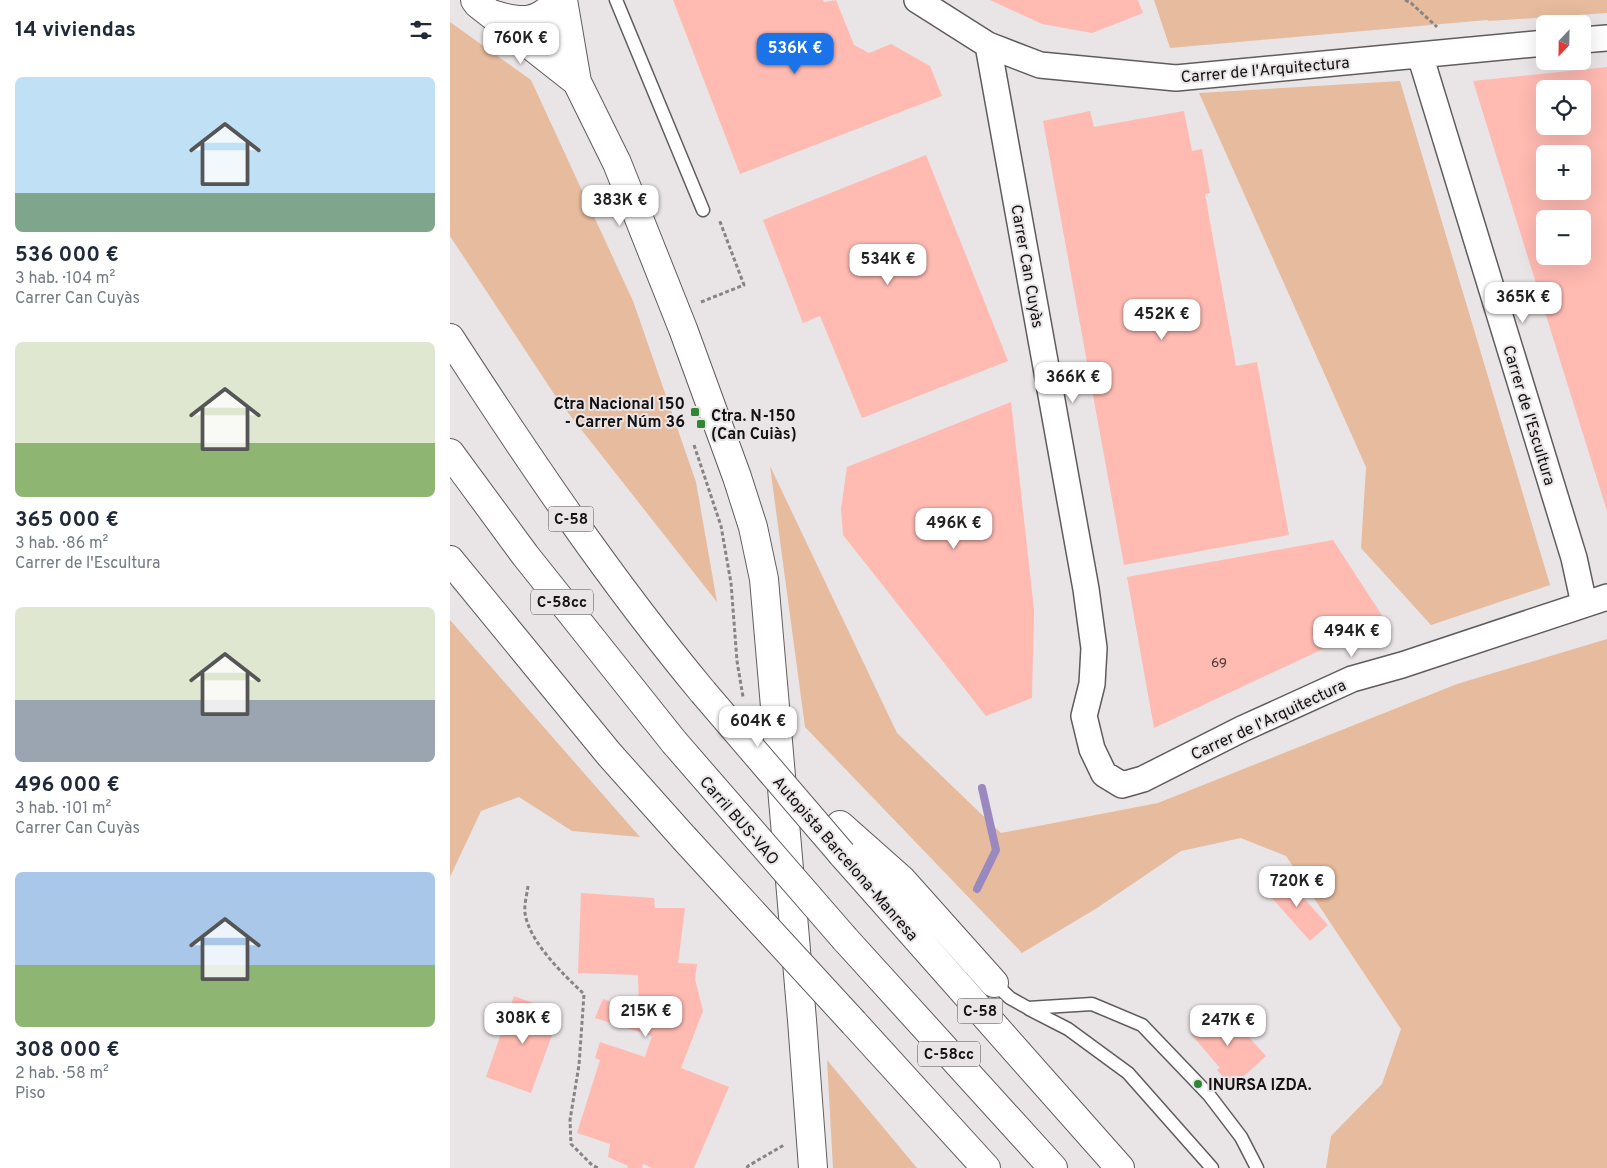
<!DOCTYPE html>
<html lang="es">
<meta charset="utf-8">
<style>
body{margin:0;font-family:Overpass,sans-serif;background:#f6f6f7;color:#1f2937;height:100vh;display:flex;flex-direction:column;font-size:19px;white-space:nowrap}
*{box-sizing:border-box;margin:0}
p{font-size:16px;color:#747a83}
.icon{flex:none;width:28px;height:28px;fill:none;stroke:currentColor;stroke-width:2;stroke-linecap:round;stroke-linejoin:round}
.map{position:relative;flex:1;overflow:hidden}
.drawer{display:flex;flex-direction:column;background:#fff;width:450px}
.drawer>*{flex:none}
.needle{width:32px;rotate:202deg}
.fabs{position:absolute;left:1086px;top:15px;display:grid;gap:10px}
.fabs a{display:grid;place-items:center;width:55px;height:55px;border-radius:8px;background:#fff;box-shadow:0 5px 20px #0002;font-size:25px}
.price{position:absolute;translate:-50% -42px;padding:0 11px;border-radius:10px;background:#fff;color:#222;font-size:16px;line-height:32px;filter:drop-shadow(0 1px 2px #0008)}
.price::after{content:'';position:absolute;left:50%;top:30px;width:15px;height:11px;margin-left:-8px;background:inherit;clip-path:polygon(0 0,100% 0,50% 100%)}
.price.current{background:#1a73e8;color:#fff}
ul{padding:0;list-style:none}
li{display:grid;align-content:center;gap:10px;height:265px;padding:0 15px}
li span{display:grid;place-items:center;height:155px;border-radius:8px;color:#555}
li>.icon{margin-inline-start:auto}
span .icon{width:90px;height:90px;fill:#fffc;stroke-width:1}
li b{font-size:21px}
h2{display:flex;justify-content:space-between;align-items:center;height:60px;padding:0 15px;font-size:21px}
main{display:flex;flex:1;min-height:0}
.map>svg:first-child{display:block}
.green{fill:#e7bb9d}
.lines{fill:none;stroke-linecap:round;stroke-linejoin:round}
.stream{stroke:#9989bf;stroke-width:8}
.building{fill:#ffbab2;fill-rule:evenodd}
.lane-casing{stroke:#605c5d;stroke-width:15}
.street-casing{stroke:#605c5d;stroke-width:28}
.secondary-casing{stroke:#605c5d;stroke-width:30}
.highway-casing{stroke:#605c5d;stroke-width:30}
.path{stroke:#888485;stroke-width:3;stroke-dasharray:4 2.5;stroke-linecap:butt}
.lane{stroke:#fff;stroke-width:12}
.street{stroke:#fff;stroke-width:25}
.secondary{stroke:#fff;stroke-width:28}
.highway{stroke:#fff;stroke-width:28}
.highway-bridge-casing{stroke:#605c5d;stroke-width:30;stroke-linecap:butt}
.highway-bridge{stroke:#fff;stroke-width:28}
.poi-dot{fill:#308634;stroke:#e9e4e6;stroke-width:2}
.labels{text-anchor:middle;stroke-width:4;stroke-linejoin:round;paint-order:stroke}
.number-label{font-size:14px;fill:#4f3c3a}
.shield{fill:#e9e4e6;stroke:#545152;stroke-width:1}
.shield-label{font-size:15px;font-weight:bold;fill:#141212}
.street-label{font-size:16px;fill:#141212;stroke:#e9e4e6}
.poi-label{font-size:16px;font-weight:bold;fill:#141212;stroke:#e9e4e6;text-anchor:start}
</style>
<main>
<section class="drawer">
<h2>14 viviendas<svg class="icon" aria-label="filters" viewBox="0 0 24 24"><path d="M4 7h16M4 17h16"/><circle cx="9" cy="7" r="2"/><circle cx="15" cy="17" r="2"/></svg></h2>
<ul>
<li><span style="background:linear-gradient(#bfe0f5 75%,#7fa58c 0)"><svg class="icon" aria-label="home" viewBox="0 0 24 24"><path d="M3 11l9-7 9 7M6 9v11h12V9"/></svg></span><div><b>536 000 €</b><p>3 hab. · 104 m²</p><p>Carrer Can Cuyàs</p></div></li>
<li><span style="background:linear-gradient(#dfe7d0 65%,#8fb573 0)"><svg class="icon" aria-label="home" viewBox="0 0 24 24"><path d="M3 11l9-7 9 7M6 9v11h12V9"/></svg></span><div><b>365 000 €</b><p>3 hab. · 86 m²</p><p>Carrer de l'Escultura</p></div></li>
<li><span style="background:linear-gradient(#dfe7d0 60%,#9aa5b1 0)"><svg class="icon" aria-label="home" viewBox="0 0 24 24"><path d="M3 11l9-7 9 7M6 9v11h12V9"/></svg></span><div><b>496 000 €</b><p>3 hab. · 101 m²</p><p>Carrer Can Cuyàs</p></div></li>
<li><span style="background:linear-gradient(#a9c7e8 60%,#8fb573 0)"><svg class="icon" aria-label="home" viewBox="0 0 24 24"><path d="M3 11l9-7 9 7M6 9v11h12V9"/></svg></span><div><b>308 000 €</b><p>2 hab. · 58 m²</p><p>Piso</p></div></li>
</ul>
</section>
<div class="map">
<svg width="1157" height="1168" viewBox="0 0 1157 1168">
<rect width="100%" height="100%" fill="#e9e4e6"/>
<path class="green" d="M 704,0 L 1157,0 L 1157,13 L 1039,21 L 1037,20 L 720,48 Z
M 0,22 L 81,80 L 183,301 L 246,482 L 267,602 L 108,400 L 0,236 Z
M 950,81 L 1100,585 L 981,625 L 911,548 L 916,467 L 749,93 Z
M 320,466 L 447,733 L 551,833 L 708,803 L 1007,684 L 1157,639 L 1157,1168 L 876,1168 L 881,1136 L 932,1084 L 951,1029 L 836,856 L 791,838 L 731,851 L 647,908 L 572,953 L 355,727 Z
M 0,620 L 190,837 L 122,831 L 69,797 L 31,811 L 0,877 Z
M 377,1060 L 467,1168 L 383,1168 Z"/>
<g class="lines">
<path class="stream" d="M 527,889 L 546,850 L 532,788"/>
</g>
<path class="building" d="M 223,0 L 373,0 L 374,2 L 386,0 L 404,45 L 419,53 L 441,44 L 480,66 L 492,96 L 290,174 Z
M 540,0 L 688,0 L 693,13 L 642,33 L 592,24 Z
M 1157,67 L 1157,511 L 1023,81 ZM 1095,89 L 1132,89 L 1132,126 L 1095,126 ZM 1095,154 L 1132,154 L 1132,191 L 1095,191 ZM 1095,219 L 1132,219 L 1132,256 L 1095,256 Z
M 640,111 L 644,127 L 734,111 L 742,151 L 752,149 L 760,193 L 755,194 L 786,366 L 807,362 L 839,535 L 674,565 L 593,121 Z
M 476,155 L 558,361 L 412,418 L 370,316 L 353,323 L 313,220 Z
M 561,402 L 584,610 L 582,698 L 536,716 L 393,535 L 391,509 L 397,467 Z
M 883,540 L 935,620 L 704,728 L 677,577 Z
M 833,875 L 878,925 L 860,941 L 815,890 Z
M 131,893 L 204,898 L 205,908 L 235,908 L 228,963 L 247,964 L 245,979 L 253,1011 L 231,1068 L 279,1087 L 244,1168 L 202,1168 L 193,1164 L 192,1168 L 177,1168 L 178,1166 L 158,1157 L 160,1144 L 127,1133 L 150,1060 L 145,1058 L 150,1042 L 195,1057 L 202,1036 L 145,1018 L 153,999 L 189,1012 L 188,975 L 128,973 Z
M 64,996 L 110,1013 L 81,1093 L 36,1077 Z
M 772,1007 L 816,1056 L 782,1087 L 767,1070 L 770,1068 L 741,1034 Z"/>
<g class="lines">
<defs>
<path id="lane" d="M 166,0 L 253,210
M 544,983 L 560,998 L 578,1008 L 642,1004 L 692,1025 L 759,1095 L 791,1137 L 807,1168
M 579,1009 L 618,1029 L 678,1073 L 762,1168"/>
<path id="street" d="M 467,0 L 538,45 L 590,65 L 726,78 L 1095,43
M 1132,40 L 1157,38
M 538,45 L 636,589 L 644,648 L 642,684 L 634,716 L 642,749 L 654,774 L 672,785 L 693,779 L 792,729 L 902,679 L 952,665 L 1157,597
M 970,55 L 1124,558 L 1134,604"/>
<path id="secondary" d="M 25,0 L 28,4 L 127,82
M 113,0 L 127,82 L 167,163 L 233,329 L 287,477 L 303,527 L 314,579 L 352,1020 L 363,1168
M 42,14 C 70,23 88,25 108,0"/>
<path id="highway" d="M 0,338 C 79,460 160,580 253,692
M 0,453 L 75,555 L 224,742
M 0,560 L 159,754 L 234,838
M 390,825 L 452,880 L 544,983
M 392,854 L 670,1168
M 395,939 L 603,1168
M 404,1023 L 536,1168"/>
</defs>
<use href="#lane" class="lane-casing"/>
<use href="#street" class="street-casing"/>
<use href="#secondary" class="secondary-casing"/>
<use href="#highway" class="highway-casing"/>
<path class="path" d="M 955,0 L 961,3 L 987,27
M 251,302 L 294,285 L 269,219
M 244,445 L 271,526 L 281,583 L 287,661 L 293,697
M 78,886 C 77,894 74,905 75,913 C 79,942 114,975 134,994 L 129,1065 L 120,1120 L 121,1144 L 142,1165 L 148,1168
M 297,1168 L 298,1166 L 334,1145"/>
<use href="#lane" class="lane"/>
<use href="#street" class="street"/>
<use href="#secondary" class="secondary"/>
<use href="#highway" class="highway"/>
<defs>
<path id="highway-bridge" d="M 253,692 L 392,854
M 224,742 L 395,939
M 234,838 L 404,1023"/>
</defs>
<use href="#highway-bridge" class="highway-bridge-casing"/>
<use href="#highway-bridge" class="highway-bridge"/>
</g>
<g class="poi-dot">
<rect x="240" y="407" width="10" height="10" rx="2.5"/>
<rect x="246" y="419" width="10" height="10" rx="2.5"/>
<circle cx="748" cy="1084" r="5"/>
</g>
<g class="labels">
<g class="number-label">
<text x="769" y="667">69</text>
</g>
<g class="shield">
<rect x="98.5" y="506.5" width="45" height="25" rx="4"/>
<rect x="81" y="589.5" width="62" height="25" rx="4"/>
<rect x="507.5" y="998.5" width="45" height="25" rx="4"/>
<rect x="468" y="1041.5" width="62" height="25" rx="4"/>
</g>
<g class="shield-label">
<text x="121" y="524">C-58</text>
<text x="112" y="607">C-58cc</text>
<text x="530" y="1016">C-58</text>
<text x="499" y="1059">C-58cc</text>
</g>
<g class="street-label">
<text transform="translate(815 69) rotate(-5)" y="6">Carrer de l'Arquitectura</text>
<text transform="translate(578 266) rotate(80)" y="6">Carrer Can Cuyàs</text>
<text transform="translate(1080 415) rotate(73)" y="6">Carrer de l'Escultura</text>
<text transform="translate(818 719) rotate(-25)" y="6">Carrer de l'Arquitectura</text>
<text transform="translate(290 820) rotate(49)" y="6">Carril BUS-VAO</text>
<text transform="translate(396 858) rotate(49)" y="6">Autopista Barcelona-Manresa</text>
</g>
<g class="poi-label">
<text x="235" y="409" text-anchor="end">Ctra Nacional 150<tspan x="235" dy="18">- Carrer Núm 36</tspan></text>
<text x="261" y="421">Ctra. N-150<tspan x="261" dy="18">(Can Cuiàs)</tspan></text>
<text x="758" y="1090">INURSA IZDA.</text>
</g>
</g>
</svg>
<div class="fabs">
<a><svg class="needle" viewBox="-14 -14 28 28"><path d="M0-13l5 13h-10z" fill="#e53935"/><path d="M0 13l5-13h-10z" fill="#747a83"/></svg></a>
<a><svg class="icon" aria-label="locate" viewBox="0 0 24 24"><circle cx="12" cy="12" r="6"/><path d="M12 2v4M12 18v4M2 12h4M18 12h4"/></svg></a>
<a>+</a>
<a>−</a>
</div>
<b class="price" style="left:71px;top:65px">760K €</b>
<b class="price current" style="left:345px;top:75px">536K €</b>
<b class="price" style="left:170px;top:227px">383K €</b>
<b class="price" style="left:438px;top:286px">534K €</b>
<b class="price" style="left:1073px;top:324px">365K €</b>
<b class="price" style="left:712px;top:341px">452K €</b>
<b class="price" style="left:623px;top:404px">366K €</b>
<b class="price" style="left:504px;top:550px">496K €</b>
<b class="price" style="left:902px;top:658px">494K €</b>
<b class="price" style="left:308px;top:748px">604K €</b>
<b class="price" style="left:847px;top:908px">720K €</b>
<b class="price" style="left:196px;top:1038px">215K €</b>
<b class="price" style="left:73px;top:1045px">308K €</b>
<b class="price" style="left:778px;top:1047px">247K €</b>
</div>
</main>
